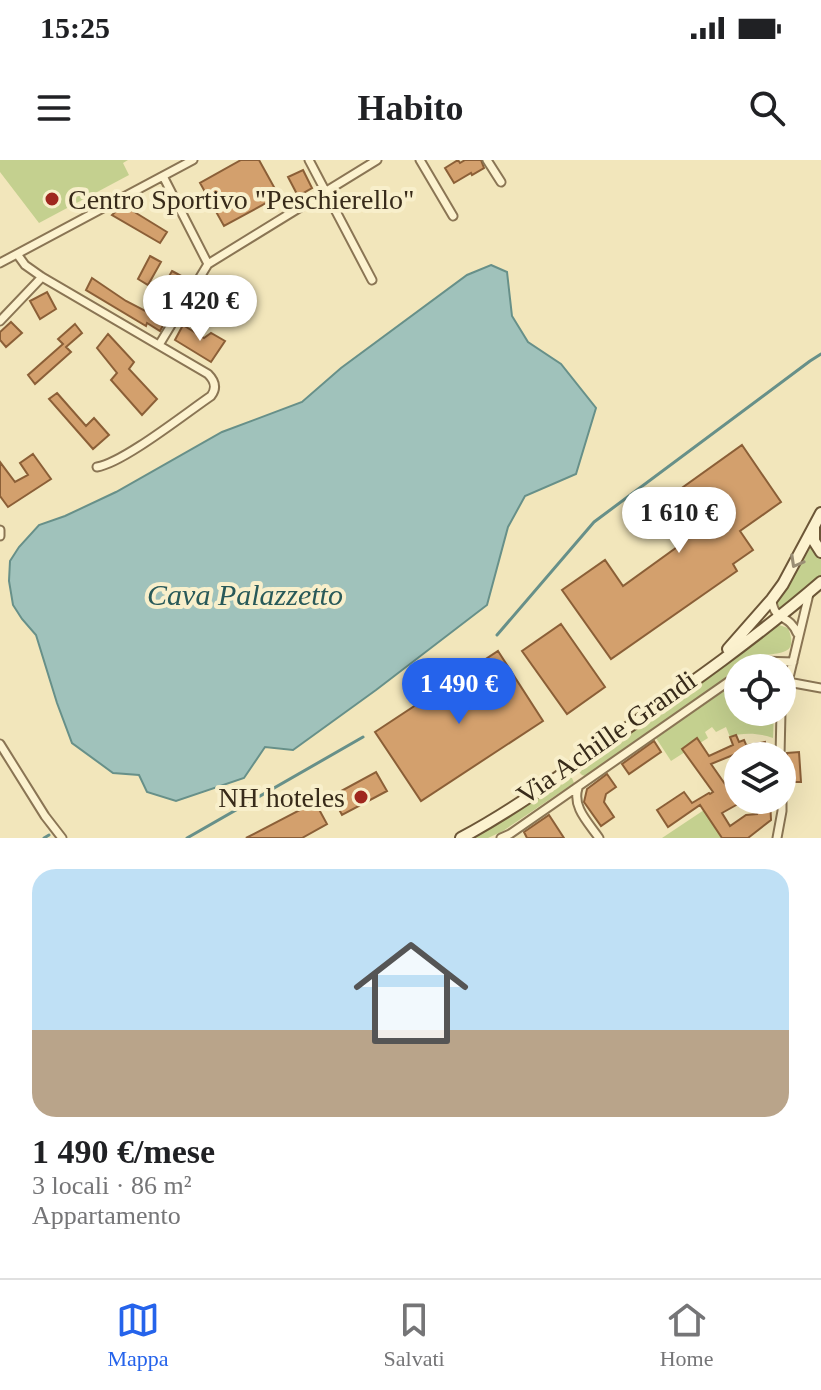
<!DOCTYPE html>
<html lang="it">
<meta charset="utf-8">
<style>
body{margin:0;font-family:"Times New Roman",serif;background:#f6f6f6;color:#202124;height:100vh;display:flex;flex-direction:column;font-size:30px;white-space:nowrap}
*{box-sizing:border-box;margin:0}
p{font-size:26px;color:#757577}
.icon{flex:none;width:44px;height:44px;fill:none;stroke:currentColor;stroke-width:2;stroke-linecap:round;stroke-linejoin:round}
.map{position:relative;height:678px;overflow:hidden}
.drawer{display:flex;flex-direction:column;background:#fff;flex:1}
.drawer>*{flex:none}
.tools{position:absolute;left:724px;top:494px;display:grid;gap:16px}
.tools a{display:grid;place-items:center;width:72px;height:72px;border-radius:50%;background:#fff;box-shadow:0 8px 32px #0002;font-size:40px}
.price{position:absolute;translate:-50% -68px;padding:0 18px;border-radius:28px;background:#fff;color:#222;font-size:26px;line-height:52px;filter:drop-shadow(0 2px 4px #0008)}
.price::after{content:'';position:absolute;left:50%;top:48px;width:24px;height:18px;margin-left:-12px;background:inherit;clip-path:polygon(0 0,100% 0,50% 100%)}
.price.current{background:#2563eb;color:#fff}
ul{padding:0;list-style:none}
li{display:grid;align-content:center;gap:16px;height:424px;padding:0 32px}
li+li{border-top:2px solid #e0e0e0}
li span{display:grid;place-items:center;height:248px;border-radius:24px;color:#555}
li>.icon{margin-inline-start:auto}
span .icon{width:144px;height:144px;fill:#fffc;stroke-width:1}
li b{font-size:34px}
.status{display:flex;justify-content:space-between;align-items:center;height:56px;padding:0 40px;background:#fff;direction:ltr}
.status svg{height:22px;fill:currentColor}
header{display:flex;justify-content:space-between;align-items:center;height:104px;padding:0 32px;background:#fff;font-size:36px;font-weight:700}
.menu{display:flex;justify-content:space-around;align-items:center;height:112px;border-top:2px solid #e0e0e0;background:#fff;font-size:22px;color:#757577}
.menu a{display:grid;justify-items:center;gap:4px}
.menu .current{color:#2563eb}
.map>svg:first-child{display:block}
.green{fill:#c4d08f}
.water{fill:#a0c2bb;stroke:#679089;stroke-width:2}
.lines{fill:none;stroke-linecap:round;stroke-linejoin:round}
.stream{stroke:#679089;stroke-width:3}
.building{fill:#d3a06d;stroke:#8b5f37;stroke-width:2}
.minor-casing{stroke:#8a7554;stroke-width:11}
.secondary-casing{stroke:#6c5637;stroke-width:14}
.minor{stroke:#fcf2cf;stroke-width:7}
.secondary{stroke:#fcf2cf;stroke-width:10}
.oneway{stroke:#9a8e74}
.poi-dot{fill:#9f271e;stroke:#f8efcb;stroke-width:3}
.labels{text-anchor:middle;stroke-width:8;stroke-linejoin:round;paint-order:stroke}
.poi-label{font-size:28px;fill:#382b1a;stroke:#f8efcb;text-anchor:start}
.street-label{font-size:28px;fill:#382b1a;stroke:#f8efcb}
.water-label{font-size:30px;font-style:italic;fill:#285959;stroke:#f8efcb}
</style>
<div class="status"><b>15:25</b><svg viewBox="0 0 49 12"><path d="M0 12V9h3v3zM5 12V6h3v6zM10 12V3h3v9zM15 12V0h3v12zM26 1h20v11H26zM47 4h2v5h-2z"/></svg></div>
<header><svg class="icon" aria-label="menu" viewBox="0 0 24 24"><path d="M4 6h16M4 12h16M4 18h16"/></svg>Habito<svg class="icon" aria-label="search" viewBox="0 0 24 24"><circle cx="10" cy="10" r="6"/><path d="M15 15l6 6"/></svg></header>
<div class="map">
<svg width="821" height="678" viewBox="0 0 821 678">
<rect width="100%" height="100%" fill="#f2e6bb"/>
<path class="green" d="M 0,0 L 128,0 L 123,3 L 129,15 L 39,63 L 0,12 Z
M 811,387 L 821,399 L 821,418 L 780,449 L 777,443 Z
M 779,465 L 788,468 C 801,500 773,490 756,498 C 750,501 744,506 738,508 L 738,510 L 585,616 L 582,615 L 579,612 L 580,607 L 706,519 L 773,466 Z
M 738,521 L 738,552 L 774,552 L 773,578 C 760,573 742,572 730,577 L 726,567 L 716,572 L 712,567 L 705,572 L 708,578 L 700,583 L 697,579 L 683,588 L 685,592 L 671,601 L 656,578 Z
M 567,615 L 572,618 L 574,623 L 503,671 L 488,678 L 471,678 Z
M 704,650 L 722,678 L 662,678 Z"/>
<path class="water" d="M 491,105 L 507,112 L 512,156 L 528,182 L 561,204 L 596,248 L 576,314 L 525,336 L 508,367 L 487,445 L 376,530 L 293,590 L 265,587 L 244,618 L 176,641 L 147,632 L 139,615 L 113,613 L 72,583 L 57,543 L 36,475 L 22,459 L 13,445 L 9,421 L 10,401 L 19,387 L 39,365 L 65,356 L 116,332 L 222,272 L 302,242 L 341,208 L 467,115 Z"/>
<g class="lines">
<path class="stream" d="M 497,475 L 594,362 L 810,201 L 821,194
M 44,678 L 49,675
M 187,678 L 363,577"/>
</g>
<path class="building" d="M 241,0 L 259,0 L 279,36 L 224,66 L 200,23 Z
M 458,0 L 460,3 L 465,0 L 481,0 L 484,8 L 472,15 L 471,13 L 454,23 L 445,8 Z
M 303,10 L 312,28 L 298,36 L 288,17 Z
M 123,45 L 167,72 L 160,83 L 112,55 Z
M 150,96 L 161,102 L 148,125 L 138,119 Z
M 172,111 L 185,118 L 176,134 L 163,127 Z
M 92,118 L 126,141 L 151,154 L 154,149 L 167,158 L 160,171 L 147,163 L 146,166 L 86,130 Z
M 47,132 L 56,149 L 40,159 L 30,141 Z
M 11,162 L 22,173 L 6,187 L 0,180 L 0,172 Z
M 75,164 L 82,173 L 66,187 L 71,192 L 35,224 L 28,215 L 63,184 L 58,179 Z
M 183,165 L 204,178 L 211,173 L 225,181 L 211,202 L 175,180 Z
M 108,174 L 134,202 L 129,209 L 157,239 L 142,255 L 111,220 L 117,213 L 97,188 Z
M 57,233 L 86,266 L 94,258 L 109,275 L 93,289 L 49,239 Z
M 742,285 L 781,342 L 740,371 L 753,390 L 733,404 L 737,411 L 611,499 L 562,430 L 605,400 L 623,426 L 684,382 L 658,345 Z
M 33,294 L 51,319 L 8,347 L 0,336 L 0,302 L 15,322 L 28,315 L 20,303 Z
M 561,464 L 605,527 L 567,554 L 522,491 Z
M 498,491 L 543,561 L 421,641 L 375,572 Z
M 736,575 L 739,582 L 744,580 L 748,589 L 711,604 L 734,637 L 738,634 L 738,644 L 722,653 L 730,666 L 746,655 L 757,654 L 755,640 L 770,640 L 771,660 L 748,678 L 722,678 L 700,645 L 668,667 L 657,650 L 684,632 L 692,643 L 709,633 L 710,634 L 713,632 L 682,589 L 697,578 L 709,596 L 733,585 L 730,577 Z
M 654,581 L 661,592 L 629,614 L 622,604 Z
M 765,582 L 767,596 L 750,596 L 748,585 Z
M 799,592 L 801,622 L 792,622 L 791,611 L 786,611 L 787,593 Z
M 376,612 L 387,631 L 342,655 L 332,636 Z
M 607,614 L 616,627 L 606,634 L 604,642 L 614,657 L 601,666 L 584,642 L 587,629 Z
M 315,642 L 327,664 L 302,678 L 246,678 Z
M 549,655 L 564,678 L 527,678 L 524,672 Z"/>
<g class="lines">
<defs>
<path id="minor" d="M 309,0 L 372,120
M 420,0 L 453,56
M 487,0 L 501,22
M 163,16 L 208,104
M 17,94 L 25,105 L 42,117 L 208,214 C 215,221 217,228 211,236 C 186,253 123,303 97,307
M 0,103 L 193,0
M 0,161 L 42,117
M 159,185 L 208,104 L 377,0
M 0,376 L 0,370
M 772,439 C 773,462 789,453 797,473
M 748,508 L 761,501 L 793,502
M 788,522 L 821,528
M 782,547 L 809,434
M 0,584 L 45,656 L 62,678
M 780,596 L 781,552
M 578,628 C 572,647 588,662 599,678
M 501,678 L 510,674 L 738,515
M 777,678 L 782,651 L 782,624"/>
<path id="secondary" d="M 814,367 L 814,381 L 821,392
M 728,489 L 772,439 L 783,424 L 821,353
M 461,678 C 517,648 568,610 620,573 C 689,525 757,477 821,422"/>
</defs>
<use href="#minor" class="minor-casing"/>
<use href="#secondary" class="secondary-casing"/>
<use href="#minor" class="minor"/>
<use href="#secondary" class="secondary"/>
</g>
<defs><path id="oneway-chevron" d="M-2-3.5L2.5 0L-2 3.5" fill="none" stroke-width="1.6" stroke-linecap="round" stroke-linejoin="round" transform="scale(2)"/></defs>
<use class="oneway" href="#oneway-chevron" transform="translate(796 402) rotate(119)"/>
<g class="poi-dot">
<circle cx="52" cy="39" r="8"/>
<circle cx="361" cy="637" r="8"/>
</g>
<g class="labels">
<g class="poi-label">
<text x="68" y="49">Centro Sportivo "Peschierello"</text>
<text x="345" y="647" text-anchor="end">NH hoteles</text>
</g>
<g class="street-label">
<text transform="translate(606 577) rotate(-35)" y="10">Via Achille Grandi</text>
</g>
<g class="water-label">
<text x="245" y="445">Cava Palazzetto</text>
</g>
</g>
</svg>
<div class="tools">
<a><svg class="icon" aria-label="locate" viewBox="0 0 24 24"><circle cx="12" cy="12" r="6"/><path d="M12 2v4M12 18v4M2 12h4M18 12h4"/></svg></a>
<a><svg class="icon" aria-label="layers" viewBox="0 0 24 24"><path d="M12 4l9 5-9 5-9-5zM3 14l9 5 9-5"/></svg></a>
</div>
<b class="price" style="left:200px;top:183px">1 420 €</b>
<b class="price" style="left:679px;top:395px">1 610 €</b>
<b class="price current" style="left:459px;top:566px">1 490 €</b>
</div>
<section class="drawer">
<ul>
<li><span style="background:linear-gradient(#bfe0f5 65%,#b9a48a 0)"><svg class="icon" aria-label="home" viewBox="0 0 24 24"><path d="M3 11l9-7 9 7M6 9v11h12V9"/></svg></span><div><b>1 490 €/mese</b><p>3 locali · 86 m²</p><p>Appartamento</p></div></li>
</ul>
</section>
<nav class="menu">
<a class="current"><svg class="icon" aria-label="map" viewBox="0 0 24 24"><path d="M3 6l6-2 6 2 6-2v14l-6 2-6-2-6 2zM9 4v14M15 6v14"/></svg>Mappa</a>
<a><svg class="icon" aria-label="saved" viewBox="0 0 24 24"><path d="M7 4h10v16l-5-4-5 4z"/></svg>Salvati</a>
<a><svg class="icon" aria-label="home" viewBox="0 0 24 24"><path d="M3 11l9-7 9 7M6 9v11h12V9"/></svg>Home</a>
</nav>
